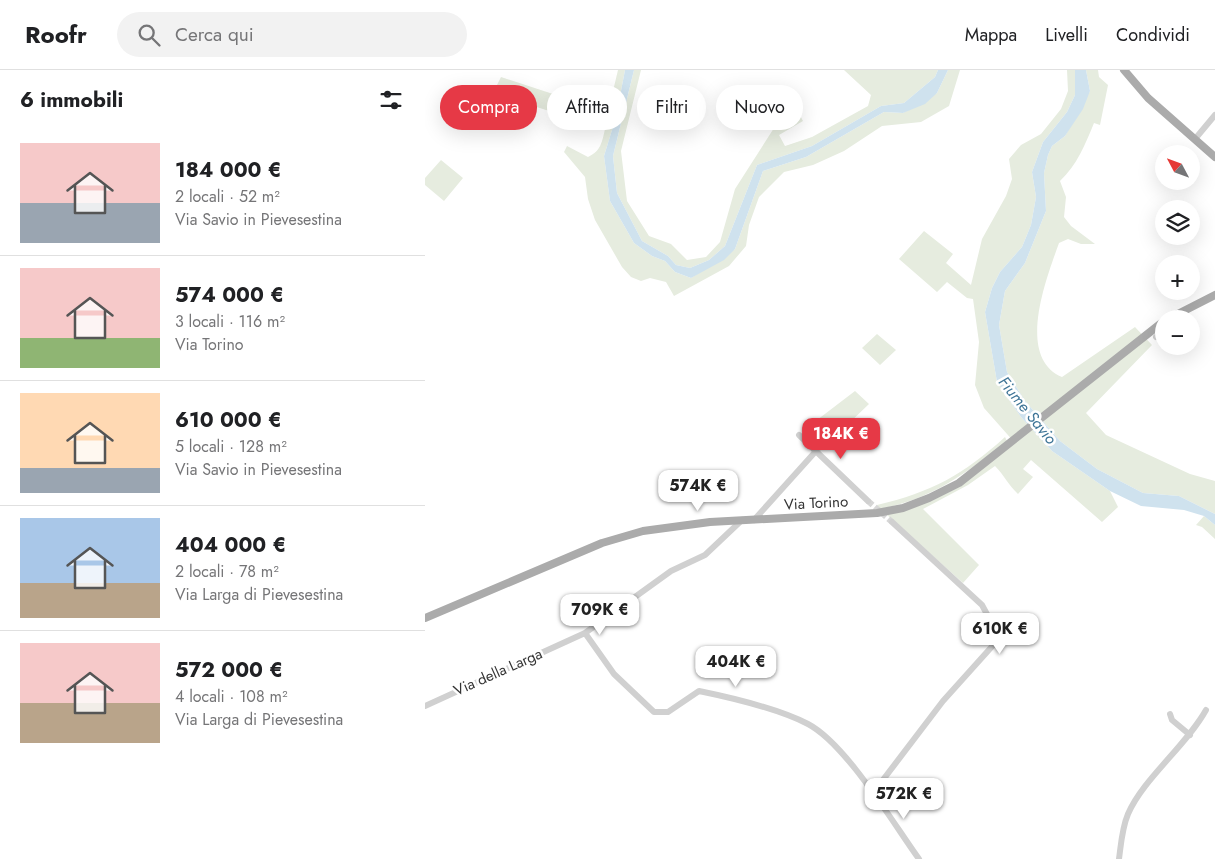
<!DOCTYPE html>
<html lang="it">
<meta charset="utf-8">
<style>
body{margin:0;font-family:Jost,sans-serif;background:#f2f2f2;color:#202124;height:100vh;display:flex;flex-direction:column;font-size:19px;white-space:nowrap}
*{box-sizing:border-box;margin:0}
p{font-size:16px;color:#757577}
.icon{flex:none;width:28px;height:28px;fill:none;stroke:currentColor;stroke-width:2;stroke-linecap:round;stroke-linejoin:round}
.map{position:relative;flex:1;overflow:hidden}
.drawer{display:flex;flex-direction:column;background:#fff;width:425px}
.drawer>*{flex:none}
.guide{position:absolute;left:15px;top:15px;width:475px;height:45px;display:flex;gap:10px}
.needle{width:32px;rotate:311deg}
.buttons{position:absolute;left:730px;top:75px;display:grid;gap:10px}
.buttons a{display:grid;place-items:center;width:45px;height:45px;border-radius:50%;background:#fff;box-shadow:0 5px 20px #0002;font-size:25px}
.price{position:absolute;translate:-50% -42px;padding:0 11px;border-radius:10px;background:#fff;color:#222;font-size:16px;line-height:32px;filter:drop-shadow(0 1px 2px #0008)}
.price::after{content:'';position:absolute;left:50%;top:30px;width:15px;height:11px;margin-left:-8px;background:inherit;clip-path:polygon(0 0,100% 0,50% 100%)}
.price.active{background:#e63946;color:#fff}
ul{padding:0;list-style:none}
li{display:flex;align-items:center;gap:15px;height:125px;padding:0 20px}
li+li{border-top:1px solid #e0e0e0}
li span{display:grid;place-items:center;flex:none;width:140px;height:100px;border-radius:0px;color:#555}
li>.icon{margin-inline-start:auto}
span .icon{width:60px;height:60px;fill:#fffc;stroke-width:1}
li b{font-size:21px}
h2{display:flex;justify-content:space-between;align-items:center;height:60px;padding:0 20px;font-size:21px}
.pill{padding:0 18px;border-radius:22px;background:#fff;box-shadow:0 5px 20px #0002;font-size:18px;line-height:45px}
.pill.active{background:#e63946;color:#fff}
header{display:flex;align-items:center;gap:30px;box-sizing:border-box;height:70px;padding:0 25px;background:#fff;border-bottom:1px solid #e0e0e0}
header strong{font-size:24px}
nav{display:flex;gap:28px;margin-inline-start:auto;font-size:18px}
.search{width:350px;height:45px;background:#f2f2f2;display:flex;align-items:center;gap:12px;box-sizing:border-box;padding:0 18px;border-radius:28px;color:#757577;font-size:19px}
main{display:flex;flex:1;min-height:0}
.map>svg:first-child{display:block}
.green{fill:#e6ecdf}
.water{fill:#cfe2ee}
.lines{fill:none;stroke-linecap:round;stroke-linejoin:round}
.minor-tunnel{stroke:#d6d6d6;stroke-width:6;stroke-dasharray:6 3;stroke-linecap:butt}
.minor{stroke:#d0d0d0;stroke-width:6}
.major{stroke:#ababab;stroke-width:8}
.labels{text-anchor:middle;stroke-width:5;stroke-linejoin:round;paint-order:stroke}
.street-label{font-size:15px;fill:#333;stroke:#fff}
.water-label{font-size:16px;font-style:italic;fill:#3f7597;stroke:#fff}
</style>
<header>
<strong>Roofr</strong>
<div class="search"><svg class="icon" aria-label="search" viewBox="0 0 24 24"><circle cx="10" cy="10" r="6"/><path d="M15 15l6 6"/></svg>Cerca qui</div>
<nav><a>Mappa</a><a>Livelli</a><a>Condividi</a></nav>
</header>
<main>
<section class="drawer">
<h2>6 immobili<svg class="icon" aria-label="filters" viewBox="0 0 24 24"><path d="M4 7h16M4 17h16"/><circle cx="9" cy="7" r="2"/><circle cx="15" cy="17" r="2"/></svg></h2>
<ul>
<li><span style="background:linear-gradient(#f6c9c9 60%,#9aa5b1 0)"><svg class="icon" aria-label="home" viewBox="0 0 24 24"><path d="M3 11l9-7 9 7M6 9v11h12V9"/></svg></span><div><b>184 000 €</b><p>2 locali · 52 m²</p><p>Via Savio in Pievesestina</p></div></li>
<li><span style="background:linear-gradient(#f6c9c9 70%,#8fb573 0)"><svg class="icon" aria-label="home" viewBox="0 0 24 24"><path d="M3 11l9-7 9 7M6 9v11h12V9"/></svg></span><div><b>574 000 €</b><p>3 locali · 116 m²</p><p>Via Torino</p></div></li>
<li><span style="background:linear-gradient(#ffd9b3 75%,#9aa5b1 0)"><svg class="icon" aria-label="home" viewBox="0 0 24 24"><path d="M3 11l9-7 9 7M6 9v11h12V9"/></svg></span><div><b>610 000 €</b><p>5 locali · 128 m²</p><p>Via Savio in Pievesestina</p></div></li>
<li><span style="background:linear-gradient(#a9c7e8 65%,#b9a48a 0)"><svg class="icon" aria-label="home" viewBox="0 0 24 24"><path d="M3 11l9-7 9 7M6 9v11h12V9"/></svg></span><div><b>404 000 €</b><p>2 locali · 78 m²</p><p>Via Larga di Pievesestina</p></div></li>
<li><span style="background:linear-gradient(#f6c9c9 60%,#b9a48a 0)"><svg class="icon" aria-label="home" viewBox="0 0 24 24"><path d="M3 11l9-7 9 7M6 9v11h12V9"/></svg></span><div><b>572 000 €</b><p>4 locali · 108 m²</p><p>Via Larga di Pievesestina</p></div></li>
</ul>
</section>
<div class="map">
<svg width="790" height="789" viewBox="0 0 790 789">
<rect width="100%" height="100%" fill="#fff"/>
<path class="green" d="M 193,0 L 200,0 L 191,47 L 179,86 L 185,131 L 209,173 L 227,186 L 240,191 L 250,202 L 266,208 L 310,179 L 338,101 L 381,87 L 459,42 L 478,43 L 512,23 L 523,0 L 535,0 L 524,36 L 496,52 L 457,56 L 419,81 L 388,95 L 359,102 L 334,127 L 324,155 L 321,176 L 304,196 L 249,226 L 241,212 L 225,208 L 216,211 L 206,207 L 197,197 L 170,150 L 163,129 L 160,107 L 139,82 L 142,76 L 163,87 C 176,81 177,72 180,59 L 68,23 L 76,7 L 183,42 Z
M 209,0 L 216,0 L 196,81 L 202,131 L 224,166 L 246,174 L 262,190 L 281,187 L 295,172 L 310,119 L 349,58 L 372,40 L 378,51 L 354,65 L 360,76 L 387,67 L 443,36 L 446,25 L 419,0 L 513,0 L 510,7 L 479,33 L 456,36 L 387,76 L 332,95 L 300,176 L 284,190 L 265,198 L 251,195 L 243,186 L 217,171 L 192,123 L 188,86 Z
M 642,0 L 650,0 L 650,25 L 642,42 L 618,72 L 607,102 L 611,127 L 606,155 L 597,177 L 575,202 L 567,218 L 560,242 L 572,312 L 596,347 L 627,381 L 685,421 L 693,437 L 677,452 L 606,390 L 598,399 L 608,407 L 593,424 C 584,416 579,405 570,396 L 543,415 L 498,439 L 554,495 L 538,513 L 461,444 L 543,410 L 590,373 L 559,338 L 550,315 L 554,272 L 548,229 L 542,228 L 522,212 L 512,222 L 474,189 L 499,161 L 528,184 L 521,193 L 546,215 L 557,169 L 581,126 L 587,109 L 584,89 L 596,75 L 616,64 L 636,39 L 643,21 Z
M 661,0 L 673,0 L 674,7 L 683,15 L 675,55 L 669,53 C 660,75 652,95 635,111 L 641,127 L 639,147 L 646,156 L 670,174 L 656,174 L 643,169 L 634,173 C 622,207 590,287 637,307 L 710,257 L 727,275 L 661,343 L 681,365 L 765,404 L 790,411 L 790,444 L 754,426 L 718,423 L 672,399 L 635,371 L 600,331 L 582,302 L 574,255 L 580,221 L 600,193 L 621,141 L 619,103 L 623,85 L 627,76 L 640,66 L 665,21 Z
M 16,90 L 38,108 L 19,131 L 0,115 L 0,108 Z
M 452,264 L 471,280 L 455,295 L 437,278 Z
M 430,321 L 444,334 L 395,381 L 377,366 L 392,350 Z
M 580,367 L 582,371 C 540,404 509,428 455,439 L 452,435 C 507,422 538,405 580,367 Z
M 779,446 L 790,455 L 790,469 L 777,457 L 771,455 Z"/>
<path class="water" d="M 200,0 L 209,0 L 188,86 L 192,123 L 217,171 L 243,186 L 251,195 L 265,198 L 284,190 L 300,176 L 332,95 L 387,76 L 456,36 L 479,33 L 510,7 L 513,0 L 523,0 L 512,23 L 500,34 L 478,43 L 459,42 L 381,87 L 338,101 L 310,179 L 299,190 L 266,208 L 250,202 L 240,191 L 227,186 L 209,173 L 185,131 L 179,86 L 191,47 Z
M 650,0 L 661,0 L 665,21 L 658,39 L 640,66 L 627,76 L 623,85 L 619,103 L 621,141 L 600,193 L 580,221 L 574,255 L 582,302 L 600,331 L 635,371 L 672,399 L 718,423 L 754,426 L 790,444 L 790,455 L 779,446 L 759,440 L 716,436 L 685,421 L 627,381 L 596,347 L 572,312 L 560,242 L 567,218 L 575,202 L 597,177 L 606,155 L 611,127 L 607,102 L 618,72 L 642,42 L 650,25 Z"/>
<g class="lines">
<path class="minor-tunnel" d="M 443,431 L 467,452"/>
<path class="minor" d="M 770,69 L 790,45
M 756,249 L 759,246
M 731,267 L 739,261
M 374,365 L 443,431
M 329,450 L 391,381
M 160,563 L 189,604 L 229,642 L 243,642 L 274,621 C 308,628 352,638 383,654 C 421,674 468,753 494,789
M 0,636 L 160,563 L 246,501 L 280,485 L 317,450
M 745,644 L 747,650 L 765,665
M 448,723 L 518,631 L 571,572 L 571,561 L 557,535 L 467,452
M 694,789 C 696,774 697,758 703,744 C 718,709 761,676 781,640"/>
<path class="major" d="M 699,0 L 723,28 L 790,87
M 743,249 L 790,225
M 0,548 L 177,473 L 218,461 L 285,452 L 452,443 L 478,438 L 504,428 L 534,413 L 739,251"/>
</g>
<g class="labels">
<g class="street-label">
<text transform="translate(391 433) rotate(-3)" y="5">Via Torino</text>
<text transform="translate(73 602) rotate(-24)" y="5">Via della Larga</text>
</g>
<g class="water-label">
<text transform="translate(603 340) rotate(51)" y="6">Fiume Savio</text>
</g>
</g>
</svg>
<div class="buttons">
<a><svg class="needle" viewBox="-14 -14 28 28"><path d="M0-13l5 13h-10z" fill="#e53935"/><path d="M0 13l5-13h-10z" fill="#757577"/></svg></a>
<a><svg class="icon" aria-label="layers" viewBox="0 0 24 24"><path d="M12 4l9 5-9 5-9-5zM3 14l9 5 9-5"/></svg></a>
<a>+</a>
<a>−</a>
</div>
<b class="price active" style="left:416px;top:390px">184K €</b>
<b class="price" style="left:273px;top:442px">574K €</b>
<b class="price" style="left:175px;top:566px">709K €</b>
<b class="price" style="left:575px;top:585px">610K €</b>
<b class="price" style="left:311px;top:618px">404K €</b>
<b class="price" style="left:479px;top:750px">572K €</b>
<div class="guide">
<a class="pill active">Compra</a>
<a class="pill">Affitta</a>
<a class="pill">Filtri</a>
<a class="pill">Nuovo</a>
</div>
</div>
</main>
